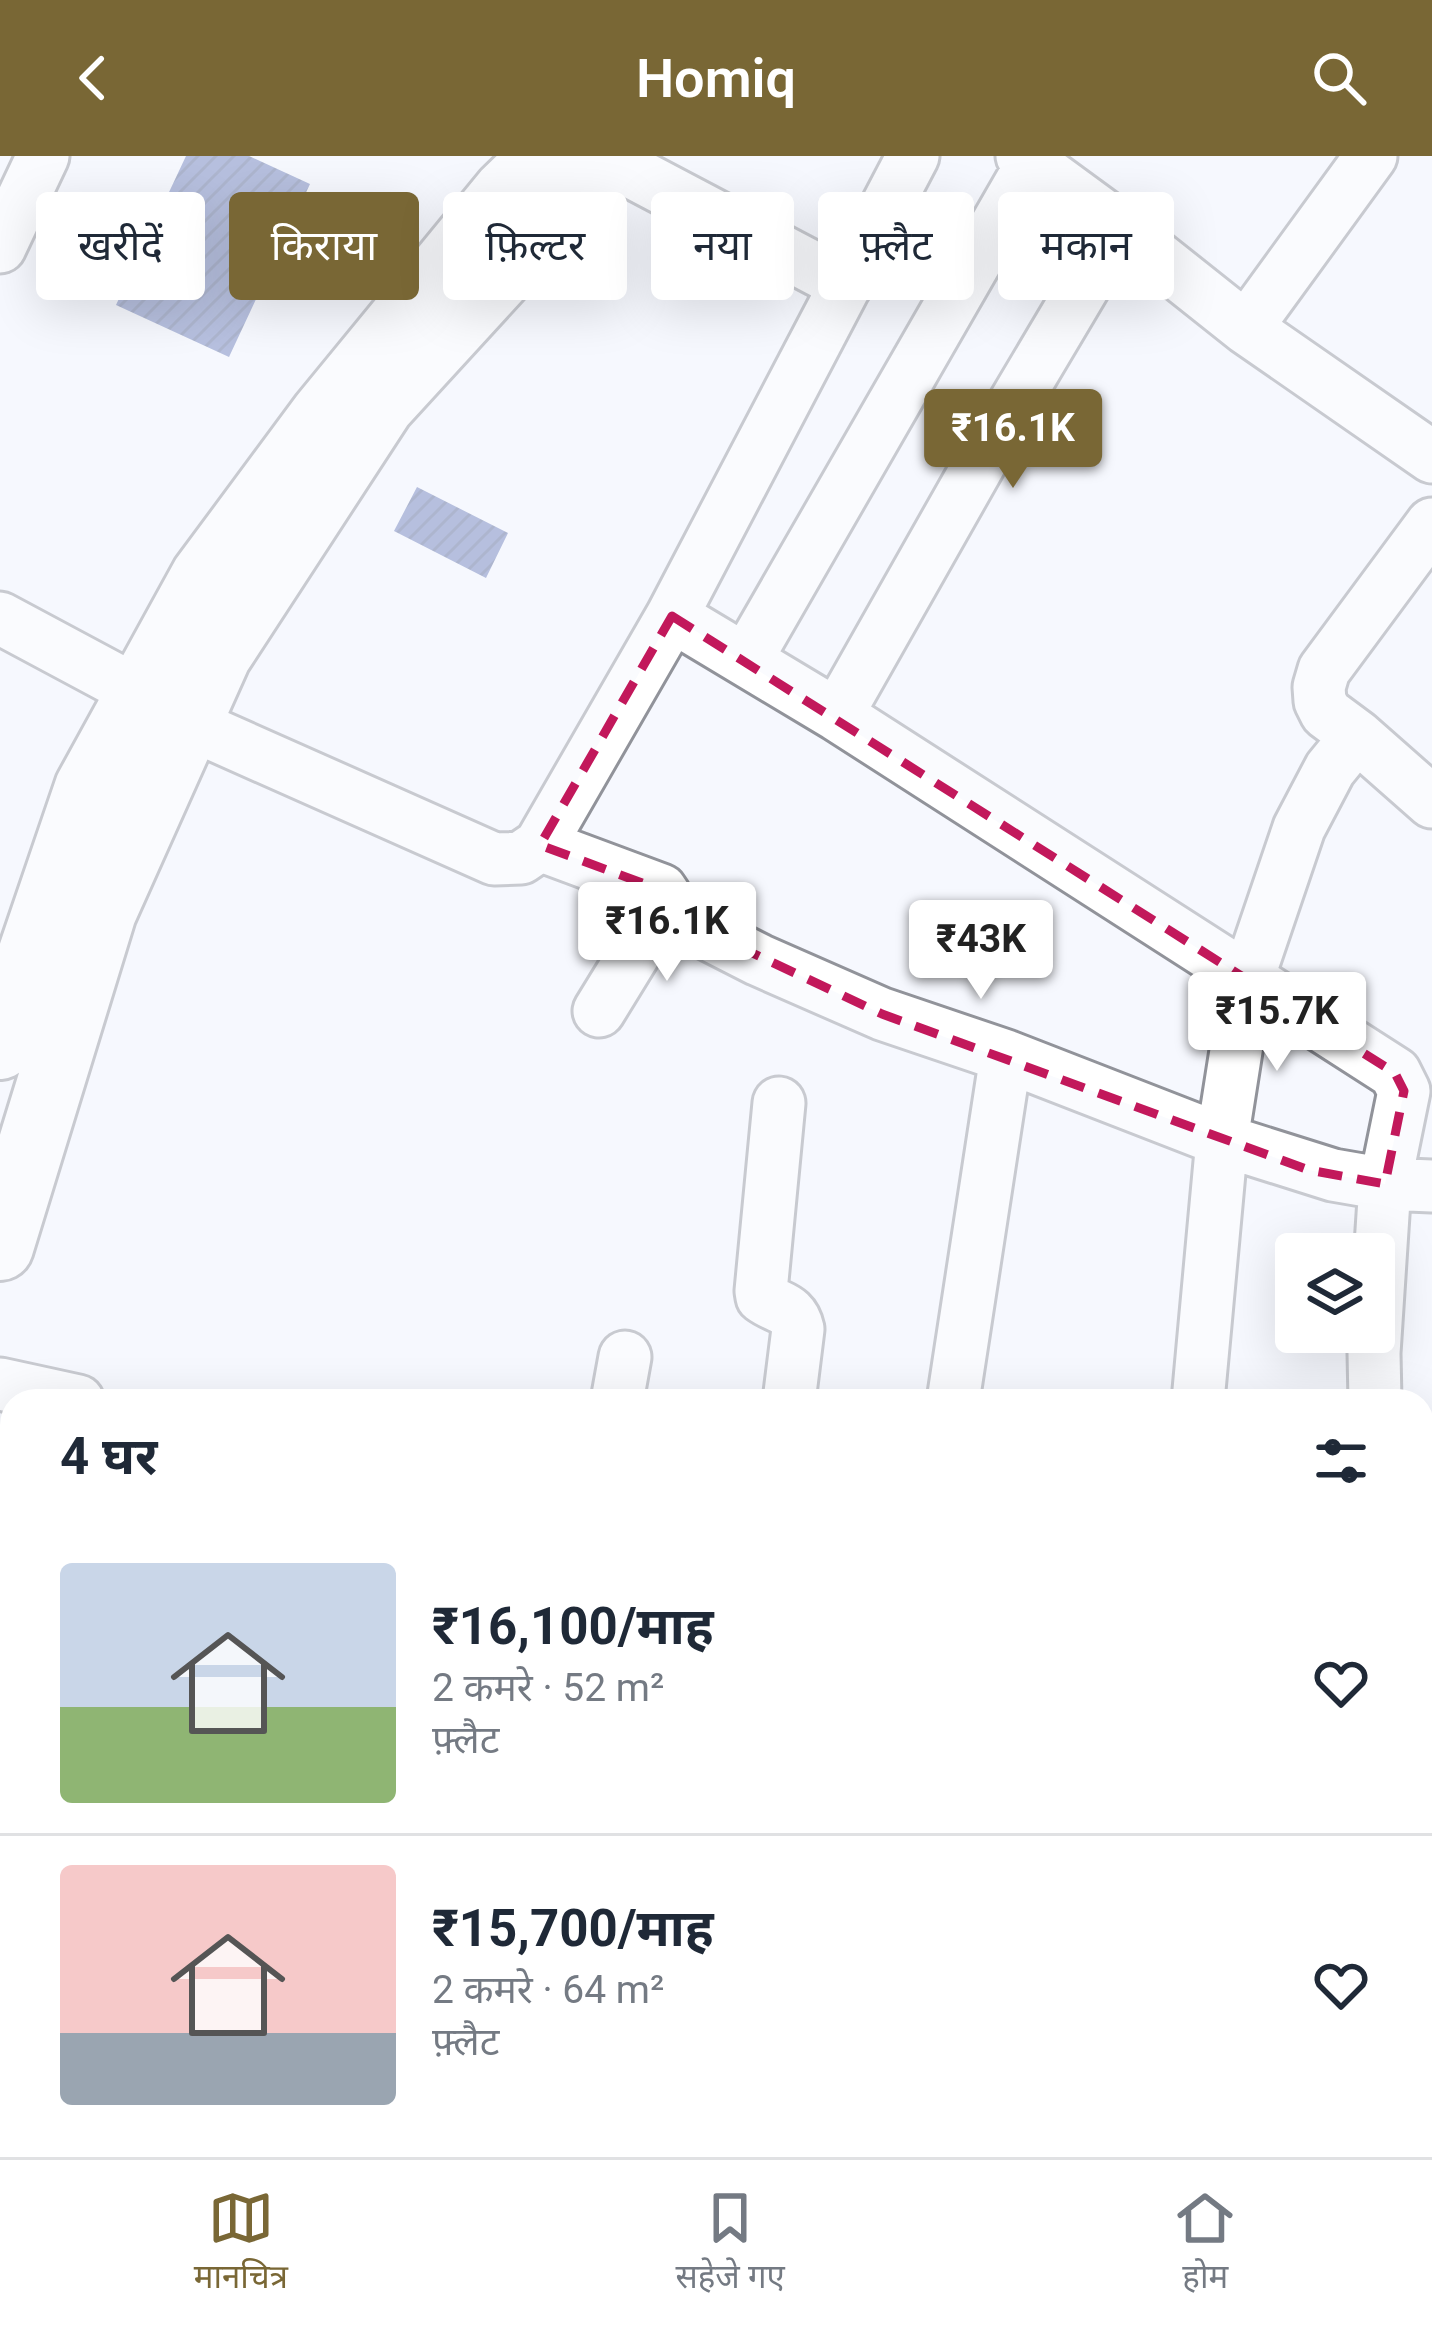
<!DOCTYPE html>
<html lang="hi">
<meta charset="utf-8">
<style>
body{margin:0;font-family:Roboto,"Noto Sans Devanagari",sans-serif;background:#f2f2f3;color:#1f2937;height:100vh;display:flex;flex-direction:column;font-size:45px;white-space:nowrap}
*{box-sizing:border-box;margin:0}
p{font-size:39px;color:#747a83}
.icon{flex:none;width:66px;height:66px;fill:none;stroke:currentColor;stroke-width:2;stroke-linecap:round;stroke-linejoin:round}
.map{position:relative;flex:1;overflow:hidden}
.drawer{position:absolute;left:0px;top:1233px;width:1434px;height:768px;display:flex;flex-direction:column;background:#fff;border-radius:36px 36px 0 0;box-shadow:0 12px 48px #0002}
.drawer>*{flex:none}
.banner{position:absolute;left:36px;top:36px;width:1362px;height:108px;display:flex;gap:24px}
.fabs{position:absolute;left:1275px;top:1077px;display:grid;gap:24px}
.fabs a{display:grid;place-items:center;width:120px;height:120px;border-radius:12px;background:#fff;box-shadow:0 12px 48px #0002;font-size:60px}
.price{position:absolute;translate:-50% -102px;padding:0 27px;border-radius:12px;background:#fff;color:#222;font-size:39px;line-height:78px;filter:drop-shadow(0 3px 6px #0008)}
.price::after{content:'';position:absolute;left:50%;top:72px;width:36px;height:27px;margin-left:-18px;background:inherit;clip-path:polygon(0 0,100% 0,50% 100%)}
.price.selected{background:#796735;color:#fff}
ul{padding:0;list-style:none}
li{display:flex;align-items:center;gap:36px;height:300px;padding:0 60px}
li+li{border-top:3px solid #e0e1e3}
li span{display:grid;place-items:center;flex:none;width:336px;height:240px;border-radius:12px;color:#555}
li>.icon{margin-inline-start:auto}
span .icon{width:144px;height:144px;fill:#fffc;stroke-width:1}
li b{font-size:51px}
h2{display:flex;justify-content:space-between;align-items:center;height:144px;padding:0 60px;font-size:51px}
.chip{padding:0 42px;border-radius:12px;background:#fff;box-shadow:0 12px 48px #0002;font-size:42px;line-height:108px}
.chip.selected{background:#796735;color:#fff}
header{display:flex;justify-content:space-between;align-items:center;height:156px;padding:0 60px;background:#796735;color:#fff;font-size:54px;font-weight:600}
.menu{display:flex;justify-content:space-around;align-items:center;height:168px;border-top:3px solid #e0e1e3;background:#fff;font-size:33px;color:#747a83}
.menu a{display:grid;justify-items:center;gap:6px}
.menu .selected{color:#796735}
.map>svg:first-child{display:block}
.building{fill:url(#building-hatch)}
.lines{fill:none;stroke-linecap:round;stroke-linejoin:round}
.minor-casing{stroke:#91939a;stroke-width:57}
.major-casing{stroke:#91939a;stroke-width:72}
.highway-casing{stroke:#91939a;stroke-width:72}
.minor{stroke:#fff;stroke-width:51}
.major{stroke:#fff;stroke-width:66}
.highway{stroke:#fff;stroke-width:66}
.marked{fill:none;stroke:#c2185b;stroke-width:9;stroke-dasharray:24 15;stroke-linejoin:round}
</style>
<header><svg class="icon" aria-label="back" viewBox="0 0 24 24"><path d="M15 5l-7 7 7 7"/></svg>Homiq<svg class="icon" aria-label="search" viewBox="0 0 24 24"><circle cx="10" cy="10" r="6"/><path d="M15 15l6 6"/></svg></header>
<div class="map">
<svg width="1432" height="2001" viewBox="0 0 1432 2001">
<defs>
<pattern id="building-hatch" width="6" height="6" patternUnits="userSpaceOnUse" patternTransform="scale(3)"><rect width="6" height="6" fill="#687bb8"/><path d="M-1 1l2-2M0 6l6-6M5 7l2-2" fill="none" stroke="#556596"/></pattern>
</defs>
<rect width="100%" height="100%" fill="#f6f8fe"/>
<path class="building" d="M 186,0 L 249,0 L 310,28 L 229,201 L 116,149 Z
M 417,331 L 508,377 L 486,422 L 394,375 Z"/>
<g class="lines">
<defs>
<path id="minor" d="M 1022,0 L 1119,71 L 1246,172 L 1432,301
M 607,3 L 846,129
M 0,91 L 43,0
M 1246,172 L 1371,0
M 1432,368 L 1324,514 L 1319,531 L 1320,545 L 1326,557 L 1357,580 L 1432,646
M 672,460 L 837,559 L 1395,917 L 1404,935 L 1385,1028 L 1374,1197 L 1375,1245
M 0,462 L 140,537
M 746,504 L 1031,9
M 837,559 L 999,273 L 1119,71
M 188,567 L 494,703 L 521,702 L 540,689 L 672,460 L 913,0
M 540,689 L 661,734 L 665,740 L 661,754 L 759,804 L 882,858 L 1006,900 L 1222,984 L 1333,1019 L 1385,1028 L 1432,1030
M 599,855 L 661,754
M 779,947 L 761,1135 L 762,1141 C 778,1153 793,1150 798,1173 L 789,1245
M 0,1228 L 78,1245
M 617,1245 L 625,1201
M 953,1245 L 1006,900
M 1198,1245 L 1222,984 L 1247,825 L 1299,672 L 1330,613 L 1357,580
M 1422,1874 L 1432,1876
M 942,2001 L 945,1989
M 1103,2001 L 1105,1989"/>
<path id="major" d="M 0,890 L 88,632 L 204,421 L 324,259 L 506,37 L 544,0
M 0,1091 L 103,756 L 218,499 L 381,249 L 609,0
M 0,1555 L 12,1557
M 1422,1572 L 1432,1573
M 1422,1626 L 1432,1627"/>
<path id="highway" d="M 0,1619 L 12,1613"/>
</defs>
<use href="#minor" class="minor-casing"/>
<use href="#major" class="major-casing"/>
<use href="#highway" class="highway-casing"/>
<use href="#minor" class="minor"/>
<use href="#major" class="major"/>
<use href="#highway" class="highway"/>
</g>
<path d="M0 0H1432V2001H0ZM 672,460 L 1395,917 L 1404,935 L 1385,1028 L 1309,1014 L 882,858 L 661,754 L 669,737 L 540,689 Z" fill="#f6f8fe" fill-opacity=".55" fill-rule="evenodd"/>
<path class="marked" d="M 672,460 L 1395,917 L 1404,935 L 1385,1028 L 1309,1014 L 882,858 L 661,754 L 669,737 L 540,689 Z"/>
</svg>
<div class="fabs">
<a><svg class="icon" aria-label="layers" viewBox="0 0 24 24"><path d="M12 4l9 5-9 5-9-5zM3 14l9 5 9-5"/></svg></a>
</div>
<b class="price selected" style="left:1013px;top:335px">₹16.1K</b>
<b class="price" style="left:667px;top:828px">₹16.1K</b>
<b class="price" style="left:981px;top:846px">₹43K</b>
<b class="price" style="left:1277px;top:918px">₹15.7K</b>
<div class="banner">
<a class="chip">खरीदें</a>
<a class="chip selected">किराया</a>
<a class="chip">फ़िल्टर</a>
<a class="chip">नया</a>
<a class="chip">फ़्लैट</a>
<a class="chip">मकान</a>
</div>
<section class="drawer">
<h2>4 घर<svg class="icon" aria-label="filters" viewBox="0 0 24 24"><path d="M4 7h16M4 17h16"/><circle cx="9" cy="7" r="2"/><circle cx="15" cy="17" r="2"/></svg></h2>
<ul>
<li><span style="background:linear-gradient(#c9d6e8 60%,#8fb573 0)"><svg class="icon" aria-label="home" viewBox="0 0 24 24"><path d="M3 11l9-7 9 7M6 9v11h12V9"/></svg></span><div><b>₹16,100/माह</b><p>2 कमरे · 52 m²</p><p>फ़्लैट</p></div><svg class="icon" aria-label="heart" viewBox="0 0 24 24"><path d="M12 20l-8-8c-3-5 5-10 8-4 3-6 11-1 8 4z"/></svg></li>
<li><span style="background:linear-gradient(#f6c9c9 70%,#9aa5b1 0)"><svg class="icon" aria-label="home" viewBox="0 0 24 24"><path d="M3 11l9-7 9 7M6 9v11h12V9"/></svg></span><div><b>₹15,700/माह</b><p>2 कमरे · 64 m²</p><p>फ़्लैट</p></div><svg class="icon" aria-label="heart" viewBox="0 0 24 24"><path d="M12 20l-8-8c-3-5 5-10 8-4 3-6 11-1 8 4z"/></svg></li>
</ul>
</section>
</div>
<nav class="menu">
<a class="selected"><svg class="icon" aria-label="map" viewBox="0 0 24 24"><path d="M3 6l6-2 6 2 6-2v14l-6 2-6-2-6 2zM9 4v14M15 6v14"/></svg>मानचित्र</a>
<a><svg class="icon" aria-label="saved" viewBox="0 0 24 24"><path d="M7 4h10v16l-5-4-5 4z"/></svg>सहेजे गए</a>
<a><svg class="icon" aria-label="home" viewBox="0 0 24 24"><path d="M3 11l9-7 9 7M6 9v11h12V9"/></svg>होम</a>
</nav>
